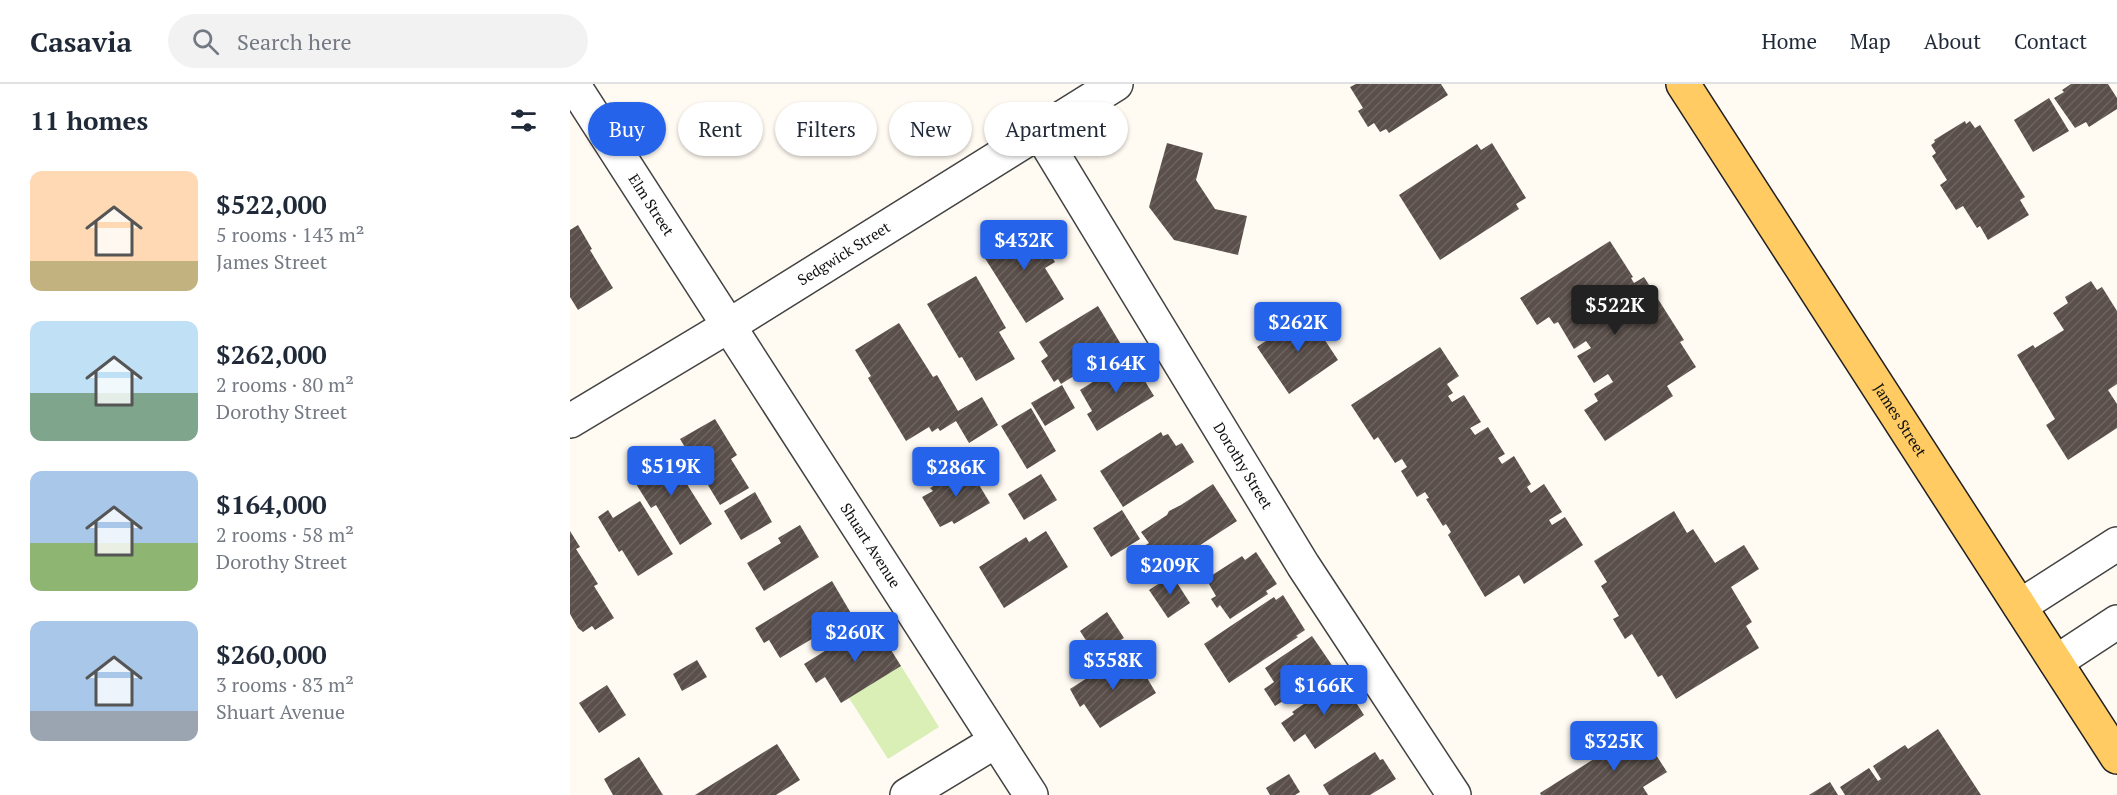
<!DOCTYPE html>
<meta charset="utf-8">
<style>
body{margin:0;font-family:"PT Serif",serif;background:#f2f2f3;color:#1f2937;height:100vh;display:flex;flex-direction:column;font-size:22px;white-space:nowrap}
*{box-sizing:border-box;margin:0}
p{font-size:20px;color:#747a83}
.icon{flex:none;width:33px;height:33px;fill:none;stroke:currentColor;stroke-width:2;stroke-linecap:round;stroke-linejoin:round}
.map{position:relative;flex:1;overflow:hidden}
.panel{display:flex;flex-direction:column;background:#fff;width:570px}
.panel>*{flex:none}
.hud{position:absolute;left:18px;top:18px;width:570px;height:54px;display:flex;gap:12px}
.price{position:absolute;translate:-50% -51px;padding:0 14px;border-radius:6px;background:#2563eb;color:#fff;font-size:20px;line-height:39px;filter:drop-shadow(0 2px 3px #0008)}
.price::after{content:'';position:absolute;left:50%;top:36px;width:18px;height:14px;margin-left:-9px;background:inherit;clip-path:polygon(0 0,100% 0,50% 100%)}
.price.current{background:#222;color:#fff}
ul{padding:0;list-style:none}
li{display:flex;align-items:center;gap:18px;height:150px;padding:0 30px}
li span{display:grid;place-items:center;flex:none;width:168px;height:120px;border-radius:12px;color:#555}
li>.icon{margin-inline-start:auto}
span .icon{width:72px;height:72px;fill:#fffc;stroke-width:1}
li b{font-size:26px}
h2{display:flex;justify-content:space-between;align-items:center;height:72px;padding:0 30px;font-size:26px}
.chip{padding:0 21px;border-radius:27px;background:#fff;box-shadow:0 2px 4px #0004;font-size:21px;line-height:54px}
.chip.current{background:#2563eb;color:#fff}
header{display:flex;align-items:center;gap:36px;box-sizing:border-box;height:84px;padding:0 30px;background:#fff;border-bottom:2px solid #e0e1e3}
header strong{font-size:28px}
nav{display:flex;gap:33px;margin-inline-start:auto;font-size:21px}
.search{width:420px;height:54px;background:#f2f2f3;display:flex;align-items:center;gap:15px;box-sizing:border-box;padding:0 21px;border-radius:33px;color:#747a83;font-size:22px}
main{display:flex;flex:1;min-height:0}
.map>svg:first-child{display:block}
.grass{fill:#d9efb6}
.building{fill:url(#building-hatch)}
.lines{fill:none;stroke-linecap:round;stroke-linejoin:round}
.minor-casing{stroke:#434343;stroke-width:36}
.primary-casing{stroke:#212121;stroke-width:36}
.minor{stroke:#fff;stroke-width:33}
.primary{stroke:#ffcb62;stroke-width:33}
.labels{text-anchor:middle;stroke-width:6;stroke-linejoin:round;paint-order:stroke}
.street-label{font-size:15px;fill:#101010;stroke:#fff}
</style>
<header>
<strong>Casavia</strong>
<div class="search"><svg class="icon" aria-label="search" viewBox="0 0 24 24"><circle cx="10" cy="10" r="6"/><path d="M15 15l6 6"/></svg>Search here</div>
<nav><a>Home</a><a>Map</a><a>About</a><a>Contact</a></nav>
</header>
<main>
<section class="panel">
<h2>11 homes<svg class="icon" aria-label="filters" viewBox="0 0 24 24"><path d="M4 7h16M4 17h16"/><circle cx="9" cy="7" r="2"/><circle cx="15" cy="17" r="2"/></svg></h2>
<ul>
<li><span style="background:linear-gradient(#ffd9b3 75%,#c2b280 0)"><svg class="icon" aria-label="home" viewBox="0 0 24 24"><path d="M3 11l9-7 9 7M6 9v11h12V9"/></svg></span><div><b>$522,000</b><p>5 rooms · 143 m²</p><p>James Street</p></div></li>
<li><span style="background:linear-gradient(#bfe0f5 60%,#7fa58c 0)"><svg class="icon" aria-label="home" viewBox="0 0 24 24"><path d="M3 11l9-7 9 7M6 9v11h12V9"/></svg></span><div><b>$262,000</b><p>2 rooms · 80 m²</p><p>Dorothy Street</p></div></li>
<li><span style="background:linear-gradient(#a9c7e8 60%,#8fb573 0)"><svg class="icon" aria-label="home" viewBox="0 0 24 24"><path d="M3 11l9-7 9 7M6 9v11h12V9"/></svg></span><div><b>$164,000</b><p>2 rooms · 58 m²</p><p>Dorothy Street</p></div></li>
<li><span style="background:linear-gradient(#a9c7e8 75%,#9aa5b1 0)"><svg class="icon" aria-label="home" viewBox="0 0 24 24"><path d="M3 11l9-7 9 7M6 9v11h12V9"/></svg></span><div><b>$260,000</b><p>3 rooms · 83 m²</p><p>Shuart Avenue</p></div></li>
</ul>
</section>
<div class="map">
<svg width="1547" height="711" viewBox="0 0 1547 711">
<defs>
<pattern id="building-hatch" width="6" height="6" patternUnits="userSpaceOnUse" patternTransform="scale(1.5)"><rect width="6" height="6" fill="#5a4f4a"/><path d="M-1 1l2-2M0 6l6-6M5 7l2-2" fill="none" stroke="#6d6460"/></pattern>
</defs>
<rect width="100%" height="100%" fill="#fffbf2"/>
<path class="grass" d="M 331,582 L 369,643 L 318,675 L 279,614 Z"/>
<path class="building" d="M 786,0 L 871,0 L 878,11 L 819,49 L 816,45 L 810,48 L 804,39 L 798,43 L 788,27 L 793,24 L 780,3 Z
M 1501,0 L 1538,0 L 1547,14 L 1547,25 L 1519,43 L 1516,38 L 1505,44 L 1484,14 L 1494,8 L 1492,6 Z
M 1479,14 L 1499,47 L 1463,68 L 1444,36 Z
M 1395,37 L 1396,40 L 1400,37 L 1405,44 L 1410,41 L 1455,113 L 1450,116 L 1459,131 L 1418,156 L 1410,142 L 1407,144 L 1393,122 L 1386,126 L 1370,101 L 1377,96 L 1362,72 L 1366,69 L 1361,61 L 1365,58 L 1364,56 Z
M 597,59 L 633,69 L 626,96 L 645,125 L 677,132 L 668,171 L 604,156 L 579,123 Z
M 922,59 L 956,114 L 946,120 L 949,125 L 870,176 L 829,111 L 907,60 L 911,66 Z
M 459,137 L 485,178 L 475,184 L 494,215 L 456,239 L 411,168 Z
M 8,141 L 22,165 L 20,166 L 43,204 L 8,226 L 0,213 L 0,146 Z
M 1040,157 L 1063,193 L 1061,194 L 1064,199 L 1074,193 L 1114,256 L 1110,258 L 1126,283 L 1097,302 L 1103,312 L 1035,357 L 1014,326 L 1028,317 L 1024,310 L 1043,298 L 1038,290 L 1024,299 L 1007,272 L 1021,264 L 1016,257 L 1004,265 L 988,238 L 984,240 L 979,233 L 967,241 L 950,214 Z
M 406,192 L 436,244 L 429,248 L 445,275 L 406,297 L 392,273 L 389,274 L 357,220 Z
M 1521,197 L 1527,206 L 1532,203 L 1547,227 L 1547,300 L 1538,306 L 1547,320 L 1547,344 L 1498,376 L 1476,341 L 1485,335 L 1447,271 L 1463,261 L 1465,264 L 1494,246 L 1483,229 L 1498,219 L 1495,213 Z
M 528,222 L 552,262 L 491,300 L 488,295 L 484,298 L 471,277 L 478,272 L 469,258 Z
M 737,229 L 768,276 L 719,310 L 687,263 Z
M 329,239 L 363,293 L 367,291 L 388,327 L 412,313 L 428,341 L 399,359 L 386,337 L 370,347 L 368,344 L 362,348 L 359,343 L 336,357 L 298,294 L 301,292 L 285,266 Z
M 870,263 L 889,292 L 877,300 L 883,309 L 878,312 L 882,318 L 894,311 L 911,338 L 900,344 L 905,351 L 918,343 L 935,370 L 928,374 L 932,380 L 944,372 L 961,400 L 957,403 L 961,409 L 974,400 L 992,428 L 979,436 L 982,441 L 995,433 L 1013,461 L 954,500 L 949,491 L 915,513 L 878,451 L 881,448 L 876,440 L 873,442 L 856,415 L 859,414 L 855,408 L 847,413 L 831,387 L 837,383 L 832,375 L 825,379 L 808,353 L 804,356 L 781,321 Z
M 561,274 L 584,312 L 527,347 L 517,330 L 522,327 L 510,306 Z
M 492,301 L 505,324 L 475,342 L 461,319 Z
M 461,324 L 486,367 L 457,385 L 431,342 Z
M 145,335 L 167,371 L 161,375 L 179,404 L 150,421 L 110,355 Z
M 591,348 L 593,352 L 598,350 L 606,362 L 612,359 L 624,378 L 553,423 L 530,387 Z
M 98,370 L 142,440 L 110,461 L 86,421 L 81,424 L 61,392 L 66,389 L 63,384 L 82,372 L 86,378 Z
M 397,381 L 420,419 L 384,440 L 382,437 L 370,443 L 352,413 L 363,407 L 360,404 Z
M 471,390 L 487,416 L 454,436 L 438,410 Z
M 643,400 L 667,437 L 595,484 L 589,476 L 583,479 L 572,463 L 579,459 L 571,448 L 597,431 L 599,427 L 611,421 Z
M 185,408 L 202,438 L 171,456 L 154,427 Z
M 70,417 L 103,470 L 68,492 L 52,466 L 49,468 L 28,433 L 38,426 L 43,434 Z
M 552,426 L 570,455 L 541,473 L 523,444 Z
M 1104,427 L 1117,449 L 1123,445 L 1145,479 L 1174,461 L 1189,485 L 1161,503 L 1182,538 L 1176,542 L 1189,564 L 1106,615 L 1092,591 L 1088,593 L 1062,550 L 1055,555 L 1043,535 L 1049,532 L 1031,502 L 1037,498 L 1024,477 Z
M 230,441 L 249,473 L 194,507 L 177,479 L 211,459 L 208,454 Z
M 0,447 L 10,463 L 6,465 L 28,500 L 24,502 L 44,534 L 25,546 L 22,542 L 13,548 L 8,544 L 0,530 Z
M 476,447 L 498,483 L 434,524 L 409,483 L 456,453 L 459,458 Z
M 686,468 L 707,500 L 696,507 L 698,510 L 660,535 L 650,521 L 647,524 L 641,515 L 646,512 L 636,495 L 672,472 L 675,476 Z
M 602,491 L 620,519 L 598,534 L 579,506 Z
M 262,497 L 282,531 L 210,574 L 199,556 L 194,559 L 185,544 Z
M 713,511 L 735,546 L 726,552 L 728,553 L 659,599 L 634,560 L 704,513 L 706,516 Z
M 537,528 L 554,554 L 526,572 L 510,547 Z
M 303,537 L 331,582 L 271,619 L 255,593 L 246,599 L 234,580 Z
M 742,552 L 766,587 L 716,620 L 713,617 L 705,622 L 694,605 L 704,598 L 695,584 Z
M 564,572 L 586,609 L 530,644 L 514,620 L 510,623 L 500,605 L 542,578 L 546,584 Z
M 127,576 L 137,593 L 112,607 L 103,590 Z
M 771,595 L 794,631 L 745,665 L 735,650 L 724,658 L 711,639 L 724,630 L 722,628 Z
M 37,601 L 56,631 L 29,649 L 9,619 Z
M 1368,645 L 1411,711 L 1275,711 L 1270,703 L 1299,684 L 1308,697 L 1311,695 L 1303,682 L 1335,661 L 1338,665 Z
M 1070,646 L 1097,688 L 1073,703 L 1078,711 L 971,711 L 970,709 Z
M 207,660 L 230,696 L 206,711 L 125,711 Z
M 805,668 L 810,676 L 813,675 L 826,695 L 800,711 L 759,711 L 753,701 Z
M 69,673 L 93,711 L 43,711 L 34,695 Z
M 719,690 L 730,708 L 725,711 L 700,711 L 696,704 Z
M 1260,698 L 1268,711 L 1239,711 Z"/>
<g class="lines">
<defs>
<g id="minor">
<path id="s1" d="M 3,0 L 461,711"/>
<path id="s2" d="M 469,47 L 733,481 L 884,711"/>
<path id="s3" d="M 0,337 L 160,241 L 546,0"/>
<path d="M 1450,522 L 1547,460"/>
<path d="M 1486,578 L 1547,538"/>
<path d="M 337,711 L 426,657"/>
</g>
<g id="primary">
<path id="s4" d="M 1113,0 L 1547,673"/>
</g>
</defs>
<use href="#minor" class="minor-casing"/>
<use href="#primary" class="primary-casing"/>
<use href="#minor" class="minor"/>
<use href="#primary" class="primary"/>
</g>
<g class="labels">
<g class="street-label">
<text dy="5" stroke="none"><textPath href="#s1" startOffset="144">Elm Street</textPath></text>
<text dy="5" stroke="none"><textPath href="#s3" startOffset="321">Sedgwick Street</textPath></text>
<text dy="5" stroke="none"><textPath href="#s4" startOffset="400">James Street</textPath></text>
<text dy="5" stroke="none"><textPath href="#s2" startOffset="392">Dorothy Street</textPath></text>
<text dy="5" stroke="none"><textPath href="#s1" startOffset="549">Shuart Avenue</textPath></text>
</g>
</g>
</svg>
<b class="price" style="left:454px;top:187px">$432K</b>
<b class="price current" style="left:1045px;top:252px">$522K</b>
<b class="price" style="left:728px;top:269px">$262K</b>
<b class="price" style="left:546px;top:310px">$164K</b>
<b class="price" style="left:101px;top:413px">$519K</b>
<b class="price" style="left:386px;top:414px">$286K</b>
<b class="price" style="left:600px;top:512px">$209K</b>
<b class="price" style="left:285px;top:579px">$260K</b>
<b class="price" style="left:543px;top:607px">$358K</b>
<b class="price" style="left:754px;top:632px">$166K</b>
<b class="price" style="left:1044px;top:688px">$325K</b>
<div class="hud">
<a class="chip current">Buy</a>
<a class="chip">Rent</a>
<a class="chip">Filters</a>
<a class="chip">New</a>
<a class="chip">Apartment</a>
</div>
</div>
</main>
